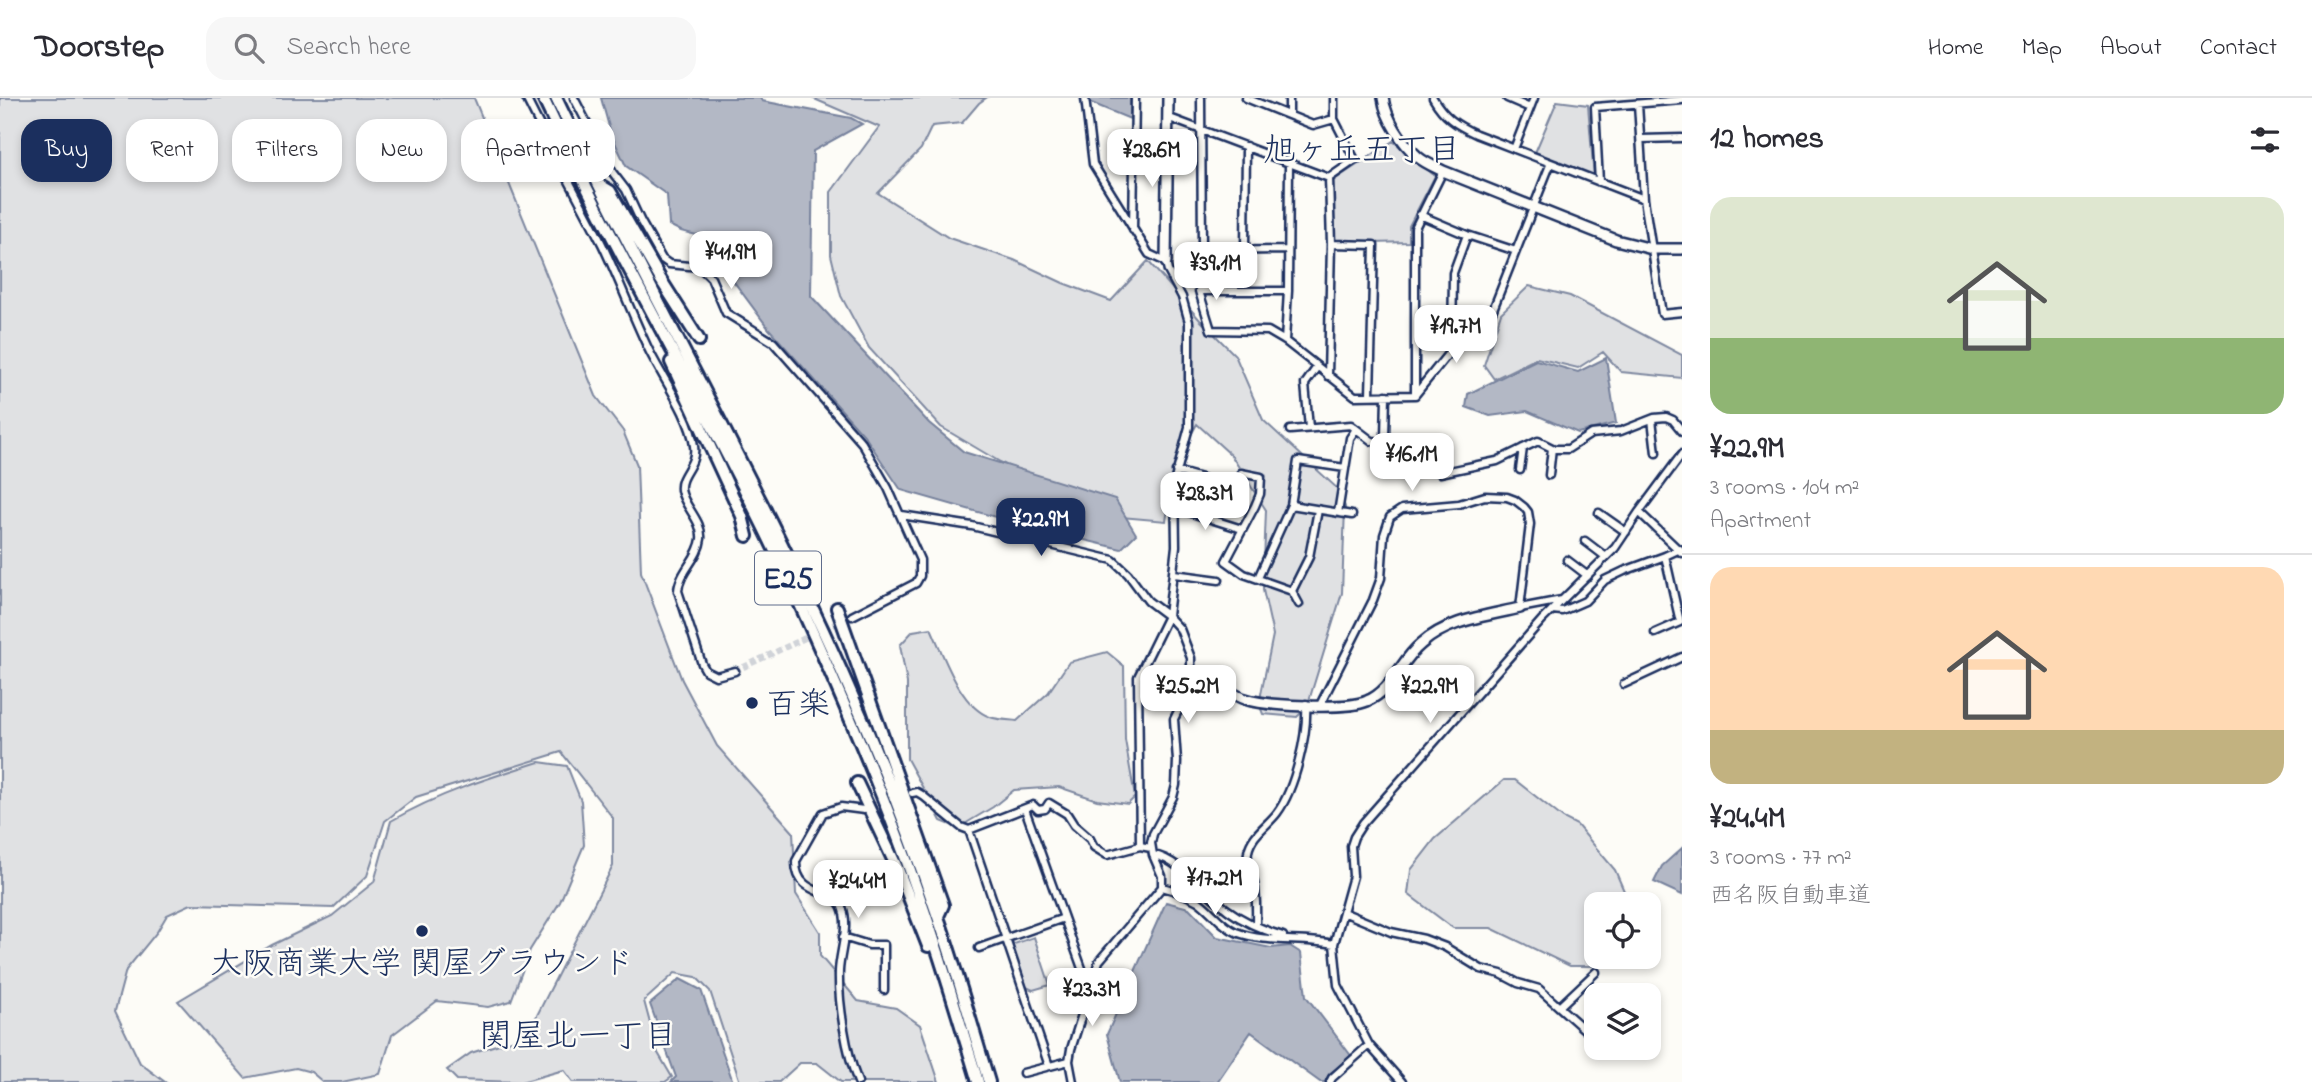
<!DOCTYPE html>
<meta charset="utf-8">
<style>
body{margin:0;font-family:"Indie Flower","Klee One",sans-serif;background:#f7f7f7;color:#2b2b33;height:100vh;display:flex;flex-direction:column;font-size:26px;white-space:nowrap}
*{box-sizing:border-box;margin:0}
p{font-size:23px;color:#7c7c81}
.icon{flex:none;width:38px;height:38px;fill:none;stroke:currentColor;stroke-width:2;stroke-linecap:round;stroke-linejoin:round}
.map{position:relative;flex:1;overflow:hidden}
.sheet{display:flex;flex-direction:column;background:#fff;width:630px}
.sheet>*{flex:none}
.banner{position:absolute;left:21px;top:21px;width:665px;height:63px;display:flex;gap:14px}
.fabs{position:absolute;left:1584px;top:794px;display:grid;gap:14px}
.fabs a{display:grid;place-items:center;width:77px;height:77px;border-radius:14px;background:#fff;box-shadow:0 4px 10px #0003;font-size:35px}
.price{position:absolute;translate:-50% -60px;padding:0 16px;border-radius:14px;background:#fff;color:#222;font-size:23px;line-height:46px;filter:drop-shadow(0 2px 4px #0008)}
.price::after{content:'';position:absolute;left:50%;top:42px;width:21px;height:16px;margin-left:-10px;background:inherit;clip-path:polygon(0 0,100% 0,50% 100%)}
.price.active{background:#1b2f5e;color:#fff}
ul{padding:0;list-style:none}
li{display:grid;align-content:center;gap:14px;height:371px;padding:0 28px}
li+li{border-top:2px solid #e1e1e2}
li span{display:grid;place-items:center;height:217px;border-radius:21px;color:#555}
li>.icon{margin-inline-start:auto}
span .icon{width:126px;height:126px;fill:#fffc;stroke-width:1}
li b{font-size:30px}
h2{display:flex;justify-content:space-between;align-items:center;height:84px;padding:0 28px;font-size:30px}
.tag{padding:0 24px;border-radius:21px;background:#fff;box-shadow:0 4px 10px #0003;font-size:24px;line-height:63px}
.tag.active{background:#1b2f5e;color:#fff}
header{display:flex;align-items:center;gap:42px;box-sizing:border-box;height:98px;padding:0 35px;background:#fff;border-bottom:2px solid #e1e1e2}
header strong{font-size:33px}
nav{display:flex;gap:38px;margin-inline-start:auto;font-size:24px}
.search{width:490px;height:63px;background:#f7f7f7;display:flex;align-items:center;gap:18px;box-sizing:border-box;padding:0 24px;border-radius:21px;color:#7c7c81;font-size:26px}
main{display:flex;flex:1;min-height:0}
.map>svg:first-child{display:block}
.green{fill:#e0e1e3;stroke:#7e88a0;stroke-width:2}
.water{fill:#b3b8c5;stroke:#76819c;stroke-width:2}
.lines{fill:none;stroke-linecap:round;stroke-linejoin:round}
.street-tunnel{stroke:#d0d3d8;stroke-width:6;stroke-dasharray:6 3;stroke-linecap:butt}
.street-casing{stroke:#1b2f5e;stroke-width:11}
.secondary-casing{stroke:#1b2f5e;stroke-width:14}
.highway-casing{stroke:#1b2f5e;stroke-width:16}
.street{stroke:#fdfcf7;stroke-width:6}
.secondary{stroke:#fdfcf7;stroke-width:9}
.highway{stroke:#fdfcf7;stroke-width:10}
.poi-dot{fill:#1b2f5e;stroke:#fdfcf7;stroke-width:2.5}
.labels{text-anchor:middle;stroke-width:5;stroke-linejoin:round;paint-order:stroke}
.shield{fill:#fdfcf7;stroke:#5f6c8c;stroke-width:2}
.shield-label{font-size:30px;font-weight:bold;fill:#1b2f5e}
.poi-label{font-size:32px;fill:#1b2f5e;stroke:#fdfcf7;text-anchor:start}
.neighbourhood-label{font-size:33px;fill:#1b2f5e;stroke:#fdfcf7}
</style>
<header>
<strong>Doorstep</strong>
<div class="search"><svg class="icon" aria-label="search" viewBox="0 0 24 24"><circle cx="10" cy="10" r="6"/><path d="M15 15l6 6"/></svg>Search here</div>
<nav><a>Home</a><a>Map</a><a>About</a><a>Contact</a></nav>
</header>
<main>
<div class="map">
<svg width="1682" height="984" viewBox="0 0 1682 984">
<rect width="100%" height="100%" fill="#fdfcf7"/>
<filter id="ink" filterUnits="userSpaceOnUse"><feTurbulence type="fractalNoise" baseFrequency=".0143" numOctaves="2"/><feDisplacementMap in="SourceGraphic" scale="14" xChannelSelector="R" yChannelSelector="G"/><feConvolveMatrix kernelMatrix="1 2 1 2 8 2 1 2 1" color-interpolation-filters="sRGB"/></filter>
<g filter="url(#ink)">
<path class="green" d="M 0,0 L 474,0 L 596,298 L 623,333 L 637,367 L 641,474 L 682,582 L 717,648 L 793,734 L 796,796 L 820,834 L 820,858 L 858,903 L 896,910 L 920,927 L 939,984 L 841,984 L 817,965 L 800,965 L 779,984 L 740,984 L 710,893 L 696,879 L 675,875 L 644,903 L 658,955 L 672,979 L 665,984 L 573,984 L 564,972 L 521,984 L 457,982 L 447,972 L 471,955 L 527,937 L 613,768 L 613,720 L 561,654 L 416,699 L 385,723 L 367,778 L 333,810 L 191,806 L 167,817 L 157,834 L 126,872 L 115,913 L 140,965 L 165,984 L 0,984 Z
M 812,0 L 986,0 L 979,5 L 962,25 L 932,28 L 921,51 L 878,95 L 949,140 L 1014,162 L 1063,185 L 1111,203 L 1148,163 L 1200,222 L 1235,257 L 1263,322 L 1339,392 L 1345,409 L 1342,495 L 1307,609 L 1297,619 L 1263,616 L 1259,606 L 1273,537 L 1263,492 L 1266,412 L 1231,357 L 1197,326 L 1176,364 L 1166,423 L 1121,419 L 1059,395 L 1000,364 L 941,329 L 869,250 L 841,198 L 831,157 L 831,94 L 879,29 Z
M 1557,3 L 1588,7 L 1594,80 L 1534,57 Z
M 1393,43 L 1435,78 L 1409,128 L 1409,144 L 1333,146 L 1333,83 Z
M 1529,188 L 1570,198 L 1682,257 L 1682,280 L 1621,274 L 1603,254 L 1578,270 L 1537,260 L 1494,281 L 1484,267 L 1501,215 Z
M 931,530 C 943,556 960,609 990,619 C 998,622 1009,622 1017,623 L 1048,595 L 1069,564 L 1107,554 L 1124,568 L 1125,642 L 1135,699 L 1128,706 L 1097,702 L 1059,689 L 1014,692 L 993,709 L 958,730 L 941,723 L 907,661 L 907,585 L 900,547 L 913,533 Z
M 539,664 L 567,668 L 581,703 L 584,747 L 560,804 L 530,852 L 511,903 L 488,909 L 437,903 L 392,937 L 380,976 L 342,984 L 323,984 L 311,974 L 296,970 L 245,980 L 178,903 L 272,847 L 332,818 L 374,784 L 391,723 C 437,696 488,680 539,664 Z
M 1504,682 L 1515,682 L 1563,720 L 1577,727 L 1615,772 L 1630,807 L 1596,807 L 1596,859 L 1627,859 L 1618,868 L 1570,868 L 1491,830 L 1453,830 L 1408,796 L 1411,772 L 1435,741 Z
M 1034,839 L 1050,887 L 1033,892 L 1024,888 L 1011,850 L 1014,846 Z"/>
<path class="water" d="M 601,0 L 760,0 L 762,3 L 851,20 L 862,26 L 813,53 L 811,198 L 929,325 L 964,354 L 1115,401 L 1136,436 L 1121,451 L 1027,428 L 901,392 L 864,337 L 769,231 L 700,138 L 681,133 L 669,127 L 667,97 L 626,68 L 611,36 Z
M 1089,0 L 1130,0 L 1130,21 L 1089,4 Z
M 1606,260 L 1616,325 L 1578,335 L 1527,313 L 1490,318 L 1466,309 L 1468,296 L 1536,262 L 1578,274 Z
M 1682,750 L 1682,797 L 1654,784 L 1662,768 Z
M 1166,804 L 1189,810 L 1217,839 L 1271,850 L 1290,848 L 1301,855 L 1306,898 L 1352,959 L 1329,976 L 1326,984 L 1320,984 L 1251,934 L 1217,984 L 1120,984 L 1107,936 Z
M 680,881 L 701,892 L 733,984 L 671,984 L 676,979 L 650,906 Z"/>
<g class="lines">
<path class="street-tunnel" d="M 735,573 L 852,518"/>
<defs>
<path id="street" d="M 526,0 C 550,49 577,97 602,146 C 618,179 631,214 647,248 C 660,277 690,316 694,348 C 697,368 679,376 681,392 C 684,409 703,423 701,441 C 699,460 679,474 678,493 L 702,566 L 706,573 L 716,578 L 735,573
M 574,0 L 613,75 L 626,92 L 641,124 L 662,161 L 669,166 L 699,169 L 705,174 L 711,180 L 726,215 L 773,244 L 862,345 L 888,390 L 920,462 L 920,478 L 916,485 L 852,518
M 1085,0 L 1093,66 L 1149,156 L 1166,164 L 1168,173 L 1182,199 L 1189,224 L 1189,329 L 1175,381 L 1176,448 L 1168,518 L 1138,579 L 1140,748
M 1201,0 L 1202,153 L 1199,193 L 1211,232 L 1268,233 L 1285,243 L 1355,298 L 1415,297 L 1452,251 L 1453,175 L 1467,137
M 1246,0 L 1313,27 L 1334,21
M 1433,0 C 1444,19 1456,27 1476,36 L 1644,101
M 1507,0 L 1530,10
M 1638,6 L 1644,101 L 1662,216 L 1682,214
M 1289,17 L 1289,0
M 1167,19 L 1329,80
M 1641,41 L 1682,40
M 1514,51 L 1534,0
M 1329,80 L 1355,62 L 1334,21 L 1334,0
M 1599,84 L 1595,9 L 1682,2
M 1420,117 L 1467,137 L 1516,153
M 1133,132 L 1135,0
M 1331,146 L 1374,147 L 1370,297
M 1245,152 L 1246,48
M 1202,153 L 1288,152
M 1199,193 L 1288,193
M 1452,221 L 1490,219 L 1550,67
M 1285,243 L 1288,193 L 1289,65
M 1328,278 L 1331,146 L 1329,80
M 1415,297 L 1415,130 L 1443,73
M 1652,321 L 1656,355
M 1309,330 L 1305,286 L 1317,269
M 1290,332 L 1351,327 L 1372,343 L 1381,344 L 1385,340 C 1417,345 1419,351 1440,375 L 1497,363 L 1538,343 L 1554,351 L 1568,351 L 1591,336 L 1621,333 L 1654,320 L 1666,319 L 1673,322 L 1682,333
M 1385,340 L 1386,297
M 1682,356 L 1639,414 L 1682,455
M 1520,372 L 1523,350
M 1176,373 L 1237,390 L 1241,375 L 1261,379 L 1260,396 L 1255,408 L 1226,463 L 1244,476 L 1292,493
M 1549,377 L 1552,350
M 1291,407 L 1352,417
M 1176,410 L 1242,431
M 1338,415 L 1350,340 L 1356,331
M 1599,415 L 1626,434
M 901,417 L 972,428 L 1113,462 L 1128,476 L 1148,503 L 1168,518 L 1180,531 L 1191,560 L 1191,581 L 1186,597 L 1174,621 L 1177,663 L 1176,687 L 1173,699 L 1153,736 L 1151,745 L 1153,757 L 1162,778 L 1162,789 L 1099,863 L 1071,951 L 1069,963 L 1073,984
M 1585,443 L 1606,459
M 1567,462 L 1588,478
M 1174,476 L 1219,482
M 1258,480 L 1291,407 L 1298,363 L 1345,370
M 1299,506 L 1292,493 L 1309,459 L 1318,412
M 1552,512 L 1562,513 L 1585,503 L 1605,482 L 1624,473 L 1665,458
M 1655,535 L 1680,524 L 1665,458 L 1680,451
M 1624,586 L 1682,559
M 1320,607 L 1373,502 L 1381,480 L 1384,437 L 1390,419 L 1402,411 L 1459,406 L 1485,398 L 1507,399 L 1515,402 L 1524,409 L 1528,414 L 1530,426 L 1520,510 L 1562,502
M 912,695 L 917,694 L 922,697 L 961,729 L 969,732 L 1033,707 L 1038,712 L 1045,711 L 1049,705 L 1067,716 L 1074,727 L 1090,741 L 1094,749 L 1107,757 L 1140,748 L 1151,750
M 1025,711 L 1089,890
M 969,732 L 1049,968
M 1153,757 C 1178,760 1207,797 1228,812 C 1244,824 1263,832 1283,838
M 1162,789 C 1174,792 1187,797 1198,803 C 1212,813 1220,827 1236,834 C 1267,846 1302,839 1334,846
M 1343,814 L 1391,834 L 1424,841 L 1445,849 L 1481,871 L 1501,876 L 1518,885 L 1539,891 L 1585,932
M 1256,828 C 1256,814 1257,799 1254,785 C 1252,775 1246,764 1248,754 C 1251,737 1268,727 1277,715 C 1295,691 1308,636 1306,606
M 843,839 L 869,847 L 884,847 L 884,892
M 979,850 L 1064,820
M 1559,909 L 1596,874
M 1023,975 L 1069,963
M 858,984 C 846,955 838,904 839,873 C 840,853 850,828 842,809 C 835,791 795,799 796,763 L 823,715 L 841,709 L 864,712
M 1330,984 L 1332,980 L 1369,947
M 1402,984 L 1369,947 L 1338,887 L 1334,846 L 1353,778 L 1351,748 L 1354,739 L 1363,725 L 1542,522 L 1615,450 L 1639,414"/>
<path id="secondary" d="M 1383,0 C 1386,21 1402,45 1418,59 C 1425,65 1435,69 1443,73 L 1616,142 L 1652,151 L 1682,151
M 1166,164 L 1168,0
M 1191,581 C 1201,582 1212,583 1222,589 C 1230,593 1236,598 1245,601 C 1266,608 1347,612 1367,603 C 1393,592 1400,563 1421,546 C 1447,522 1486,518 1520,510"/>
<path id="highway" d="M 543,0 C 619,162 711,316 787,478 C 826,563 864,649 897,737 C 928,818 953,901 978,984
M 556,0 C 648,192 754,377 841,572 C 877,652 910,735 938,819 C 957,873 972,929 989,984
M 600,87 L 610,93 L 661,182 L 699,242
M 671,264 L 742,418 L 747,438
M 837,510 L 943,807 L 938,818
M 857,685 L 899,774 L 928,848"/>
</defs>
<use href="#street" class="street-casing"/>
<use href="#secondary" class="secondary-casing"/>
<use href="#highway" class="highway-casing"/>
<use href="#street" class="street"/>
<use href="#secondary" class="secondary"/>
<use href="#highway" class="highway"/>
</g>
</g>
<g class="poi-dot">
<circle cx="752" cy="605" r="7"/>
<circle cx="422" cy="833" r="7"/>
</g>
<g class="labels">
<rect class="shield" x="755" y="453.5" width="66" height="53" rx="5"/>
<g class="shield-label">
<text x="788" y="490">E25</text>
</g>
<g class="poi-label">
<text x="766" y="616">百楽</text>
<text x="422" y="875" text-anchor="middle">大阪商業大学 関屋グラウンド</text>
</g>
<g class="neighbourhood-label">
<text x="1362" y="62">旭ヶ丘五丁目</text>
<text x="578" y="948">関屋北一丁目</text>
</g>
</g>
</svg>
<div class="fabs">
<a><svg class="icon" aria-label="locate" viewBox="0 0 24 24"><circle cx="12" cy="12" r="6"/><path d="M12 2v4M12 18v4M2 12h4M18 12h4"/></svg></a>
<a><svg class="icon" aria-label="layers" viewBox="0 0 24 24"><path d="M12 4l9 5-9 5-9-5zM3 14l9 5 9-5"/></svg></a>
</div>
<b class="price" style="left:1152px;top:91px">¥28.6M</b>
<b class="price" style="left:731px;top:193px">¥41.9M</b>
<b class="price" style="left:1216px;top:204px">¥39.1M</b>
<b class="price" style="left:1456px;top:267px">¥19.7M</b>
<b class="price" style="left:1412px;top:395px">¥16.1M</b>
<b class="price" style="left:1205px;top:434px">¥28.3M</b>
<b class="price active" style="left:1041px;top:460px">¥22.9M</b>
<b class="price" style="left:1188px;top:627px">¥25.2M</b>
<b class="price" style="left:1430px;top:627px">¥22.9M</b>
<b class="price" style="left:1215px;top:819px">¥17.2M</b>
<b class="price" style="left:858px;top:822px">¥24.4M</b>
<b class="price" style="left:1092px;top:930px">¥23.3M</b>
<div class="banner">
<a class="tag active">Buy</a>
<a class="tag">Rent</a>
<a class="tag">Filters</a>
<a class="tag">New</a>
<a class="tag">Apartment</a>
</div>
</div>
<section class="sheet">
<h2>12 homes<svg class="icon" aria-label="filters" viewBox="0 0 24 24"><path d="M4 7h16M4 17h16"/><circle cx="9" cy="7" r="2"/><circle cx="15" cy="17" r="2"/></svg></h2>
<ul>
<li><span style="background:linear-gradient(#dfe7d0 65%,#8fb573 0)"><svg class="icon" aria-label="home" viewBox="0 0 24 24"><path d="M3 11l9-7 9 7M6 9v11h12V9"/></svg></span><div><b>¥22.9M</b><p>3 rooms · 104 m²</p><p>Apartment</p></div></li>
<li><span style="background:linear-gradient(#ffd9b3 75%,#c2b280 0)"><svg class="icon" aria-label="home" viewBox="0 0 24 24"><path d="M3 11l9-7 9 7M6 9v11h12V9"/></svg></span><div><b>¥24.4M</b><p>3 rooms · 77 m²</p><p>西名阪自動車道</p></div></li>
</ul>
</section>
</main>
